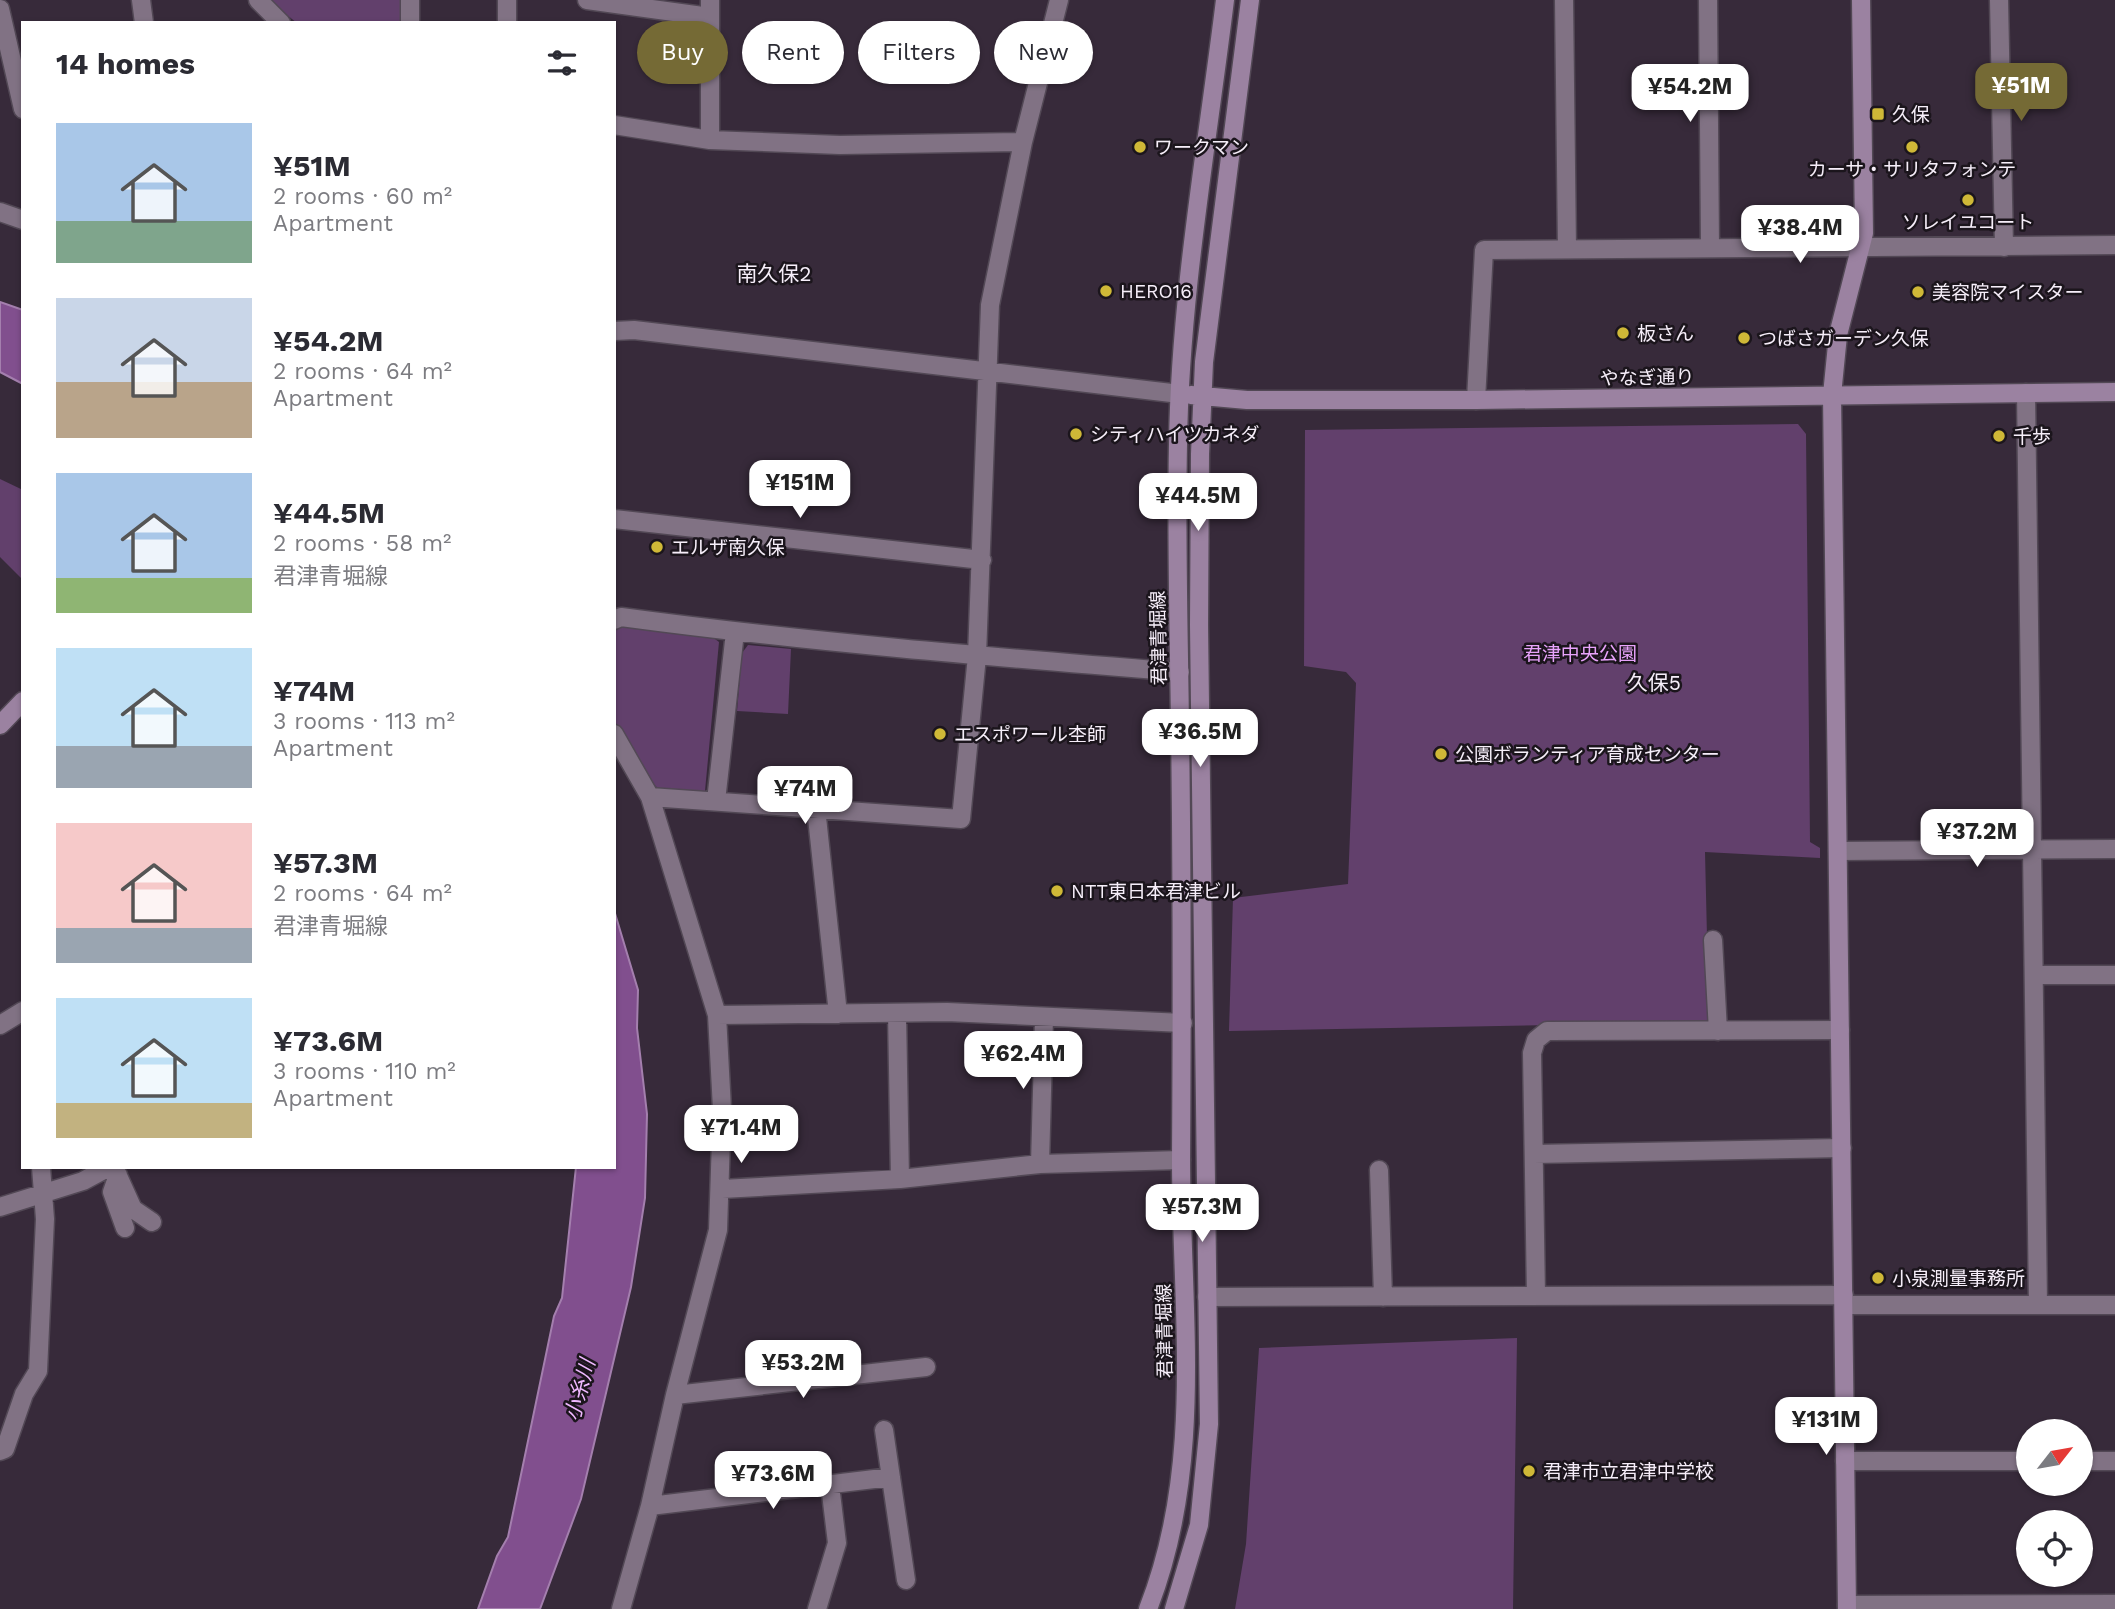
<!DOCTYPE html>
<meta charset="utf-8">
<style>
body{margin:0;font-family:"Work Sans","Noto Sans JP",sans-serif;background:#f7f7f7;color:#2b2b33;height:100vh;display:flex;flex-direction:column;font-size:26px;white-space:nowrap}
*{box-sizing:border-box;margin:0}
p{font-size:23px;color:#7c7c81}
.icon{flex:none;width:38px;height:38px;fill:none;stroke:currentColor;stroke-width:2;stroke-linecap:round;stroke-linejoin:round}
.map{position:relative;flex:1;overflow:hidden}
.sheet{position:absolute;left:21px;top:21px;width:595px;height:1148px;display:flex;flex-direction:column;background:#fff;border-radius:0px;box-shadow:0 2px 5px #0004}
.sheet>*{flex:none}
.guide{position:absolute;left:637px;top:21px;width:665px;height:63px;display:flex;gap:14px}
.needle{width:46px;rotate:59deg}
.buttons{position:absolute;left:2016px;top:1419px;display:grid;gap:14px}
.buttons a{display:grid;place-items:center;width:77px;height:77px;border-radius:50%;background:#fff;box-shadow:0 2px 5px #0004;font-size:35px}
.price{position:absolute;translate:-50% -60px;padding:0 16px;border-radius:14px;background:#fff;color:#222;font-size:23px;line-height:46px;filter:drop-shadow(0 2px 4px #0008)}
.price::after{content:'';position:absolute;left:50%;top:42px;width:21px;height:16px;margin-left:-10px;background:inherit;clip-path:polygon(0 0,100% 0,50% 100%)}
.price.active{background:#756a35;color:#fff}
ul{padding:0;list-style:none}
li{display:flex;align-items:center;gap:21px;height:175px;padding:0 35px}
li span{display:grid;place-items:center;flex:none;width:196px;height:140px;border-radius:0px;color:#555}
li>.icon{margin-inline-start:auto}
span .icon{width:84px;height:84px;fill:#fffc;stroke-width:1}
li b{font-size:30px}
h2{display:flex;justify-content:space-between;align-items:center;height:84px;padding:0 35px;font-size:30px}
.tag{padding:0 24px;border-radius:32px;background:#fff;box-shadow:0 2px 5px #0004;font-size:24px;line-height:63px}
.tag.active{background:#756a35;color:#fff}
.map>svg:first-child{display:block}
.green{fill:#62406c}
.water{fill:#814f8e;stroke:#a47fae;stroke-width:2}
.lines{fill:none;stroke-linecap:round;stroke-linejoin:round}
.street-casing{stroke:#524855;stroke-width:21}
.secondary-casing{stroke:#524855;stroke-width:21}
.street{stroke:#817284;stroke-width:18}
.secondary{stroke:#9b82a1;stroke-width:18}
.poi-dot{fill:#cfb837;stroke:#1b151c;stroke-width:2.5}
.labels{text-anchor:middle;stroke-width:5;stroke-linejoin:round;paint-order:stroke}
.poi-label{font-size:19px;fill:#f6eef9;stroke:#1b151c;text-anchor:start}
.street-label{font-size:19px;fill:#f6eef9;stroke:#1b151c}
.park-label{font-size:19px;fill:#e8a3fb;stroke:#1b151c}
.neighbourhood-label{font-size:21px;fill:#f6eef9;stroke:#1b151c}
.water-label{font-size:21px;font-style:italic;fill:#efb8ff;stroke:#1b151c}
</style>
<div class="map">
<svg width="2115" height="1609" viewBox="0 0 2115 1609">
<rect width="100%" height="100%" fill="#372a3a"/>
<path class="green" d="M 268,0 L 400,0 L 400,23 L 297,23 Z
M 1798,424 L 1806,434 L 1810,842 L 1820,848 L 1820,858 L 1705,852 L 1709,1022 L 1229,1031 L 1233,898 L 1348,884 L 1356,683 L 1346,672 L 1304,666 L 1305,430 Z
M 0,479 L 23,490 L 23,580 L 0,557 Z
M 624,624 L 715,639 L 719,642 L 705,791 L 661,791 L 650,781 L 614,722 L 614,626 Z
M 748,645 L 791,649 L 788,714 L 737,711 L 742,653 Z
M 1517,1338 L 1513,1609 L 1235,1609 L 1246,1544 L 1259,1348 Z"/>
<path class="water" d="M 0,302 L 23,310 L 23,384 L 0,372 Z
M 614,910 L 638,990 L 637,1028 L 647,1114 L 645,1198 L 631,1287 L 581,1499 L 540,1609 L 478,1609 L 497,1556 L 508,1537 L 554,1316 L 562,1298 L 576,1167 L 614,1167 Z"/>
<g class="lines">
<defs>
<path id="street" d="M 141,0 L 144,23
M 258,0 L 281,23
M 587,0 L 710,17
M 1564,0 L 1567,249
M 1708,0 L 1710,247
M 1999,0 L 2004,247
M 0,9 L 23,109
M 410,23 L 410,0
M 507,23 L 507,0
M 614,125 L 710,140 L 840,145 L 1023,142
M 710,140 L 710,0
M 0,212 L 23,220
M 614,331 L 634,330 L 1180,394
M 2026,393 L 2038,1305
M 1476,400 L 1484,250 L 2115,245
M 614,519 L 982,560
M 614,620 L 621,617 C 807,642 993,657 1180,672
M 614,734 L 650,797 L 717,1015 L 722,1109 L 718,1230 L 675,1395 L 650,1506 L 621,1609
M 650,797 L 961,819 L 977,656 L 990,305 L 1023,142 L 1059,0
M 716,801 L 735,632
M 816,808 L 838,1014
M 1838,851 L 2115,849
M 1713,940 L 1718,1031
M 2034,975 L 2115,975
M 897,1013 L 900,1179
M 717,1015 L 947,1012 L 1183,1023
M 0,1025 L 23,1011
M 1534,1154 L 1842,1148
M 1040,1164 L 1044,1018
M 114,1167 L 133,1209 L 152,1222
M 1379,1170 L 1383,1297
M 118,1175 L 112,1192 L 125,1228
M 722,1189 L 900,1179 L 1040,1164 L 1181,1160
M 0,1207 L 83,1181 L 109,1167
M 1536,1296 L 1532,1053 L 1536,1040 L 1547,1031 L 1840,1030
M 1207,1297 L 1844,1295
M 1844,1305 L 2115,1305
M 675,1395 L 926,1367
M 884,1430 L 906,1580
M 0,1451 L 5,1449 L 24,1394 L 38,1371 L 45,1219 L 41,1167
M 1845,1461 L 2028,1461
M 2081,1461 L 2115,1461
M 650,1506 L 891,1477
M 1847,1605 L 2115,1604
M 817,1609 L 837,1543 L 830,1485"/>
<path id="secondary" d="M 1191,395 L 1247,400 L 1476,400 L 2115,392
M 0,725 L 23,701
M 1148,1609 C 1205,1464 1181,1311 1181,1159 C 1182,1016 1182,872 1180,728 C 1179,634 1176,539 1178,444 C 1180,296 1207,147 1225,0
M 1174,1609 L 1199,1525 L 1209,1424 L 1199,625 L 1200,454 L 1204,362 L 1250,0
M 1847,1609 L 1832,395 L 1838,335 L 1864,233 L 1861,0"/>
</defs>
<use href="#street" class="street-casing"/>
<use href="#secondary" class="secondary-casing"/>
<use href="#street" class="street"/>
<use href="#secondary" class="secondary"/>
</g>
<g class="poi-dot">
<rect x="1871" y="107" width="14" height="14" rx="3.5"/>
<circle cx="1140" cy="147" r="7"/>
<circle cx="1912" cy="147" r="7"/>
<circle cx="1968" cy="200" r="7"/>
<circle cx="1106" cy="291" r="7"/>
<circle cx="1918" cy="292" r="7"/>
<circle cx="1623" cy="333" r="7"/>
<circle cx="1744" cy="338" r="7"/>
<circle cx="1076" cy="434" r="7"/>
<circle cx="1999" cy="436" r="7"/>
<circle cx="657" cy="547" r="7"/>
<circle cx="940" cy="734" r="7"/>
<circle cx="1441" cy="754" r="7"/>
<circle cx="1057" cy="891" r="7"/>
<circle cx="1878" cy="1278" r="7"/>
<circle cx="1529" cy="1471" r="7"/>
</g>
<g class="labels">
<g class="poi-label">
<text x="1892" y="121">久保</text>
<text x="1154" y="154">ワークマン</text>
<text x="1912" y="176" text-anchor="middle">カーサ・サリタフォンテ</text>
<text x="1968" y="229" text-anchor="middle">ソレイユコート</text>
<text x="1120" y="298">HERO16</text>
<text x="1932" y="299">美容院マイスター</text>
<text x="1637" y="340">板さん</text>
<text x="1758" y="345">つばさガーデン久保</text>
<text x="1090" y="441">シティハイツカネダ</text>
<text x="2013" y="443">千歩</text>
<text x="671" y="554">エルザ南久保</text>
<text x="954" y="741">エスポワール杢師</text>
<text x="1455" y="761">公園ボランティア育成センター</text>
<text x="1071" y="898">NTT東日本君津ビル</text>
<text x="1892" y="1285">小泉測量事務所</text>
<text x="1543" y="1478">君津市立君津中学校</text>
</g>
<g class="street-label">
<text transform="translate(1647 377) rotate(-1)" y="7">やなぎ通り</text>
<text transform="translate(1158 638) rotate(-91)" y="7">君津青堀線</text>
<text transform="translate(1164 1331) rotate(-91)" y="7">君津青堀線</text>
</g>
<g class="park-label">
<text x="1580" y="660">君津中央公園</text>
</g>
<g class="neighbourhood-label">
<text x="774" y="281">南久保2</text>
<text x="1654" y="690">久保5</text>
</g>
<g class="water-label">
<text transform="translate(580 1390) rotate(-75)" y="7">小糸川</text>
</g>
</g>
</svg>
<div class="buttons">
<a><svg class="needle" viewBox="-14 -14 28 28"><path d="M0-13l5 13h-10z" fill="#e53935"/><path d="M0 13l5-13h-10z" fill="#7c7c81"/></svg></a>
<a><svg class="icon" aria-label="locate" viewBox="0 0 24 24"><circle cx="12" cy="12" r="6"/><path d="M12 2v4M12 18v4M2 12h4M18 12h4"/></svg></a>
</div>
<b class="price active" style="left:2021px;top:123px">¥51M</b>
<b class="price" style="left:1690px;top:124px">¥54.2M</b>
<b class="price" style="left:1800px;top:265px">¥38.4M</b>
<b class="price" style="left:800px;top:520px">¥151M</b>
<b class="price" style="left:1198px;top:533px">¥44.5M</b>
<b class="price" style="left:1200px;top:769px">¥36.5M</b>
<b class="price" style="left:805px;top:826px">¥74M</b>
<b class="price" style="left:1977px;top:869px">¥37.2M</b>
<b class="price" style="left:1023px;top:1091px">¥62.4M</b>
<b class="price" style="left:741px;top:1165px">¥71.4M</b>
<b class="price" style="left:1202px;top:1244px">¥57.3M</b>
<b class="price" style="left:803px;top:1400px">¥53.2M</b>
<b class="price" style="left:1826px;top:1457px">¥131M</b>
<b class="price" style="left:773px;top:1511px">¥73.6M</b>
<div class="guide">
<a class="tag active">Buy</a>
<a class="tag">Rent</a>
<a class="tag">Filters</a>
<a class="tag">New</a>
</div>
<section class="sheet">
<h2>14 homes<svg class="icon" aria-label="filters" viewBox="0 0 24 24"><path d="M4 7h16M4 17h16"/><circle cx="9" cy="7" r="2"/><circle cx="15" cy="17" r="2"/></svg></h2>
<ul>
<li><span style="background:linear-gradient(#a9c7e8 70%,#7fa58c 0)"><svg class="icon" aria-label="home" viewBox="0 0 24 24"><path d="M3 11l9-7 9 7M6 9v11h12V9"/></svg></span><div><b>¥51M</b><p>2 rooms · 60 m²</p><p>Apartment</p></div></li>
<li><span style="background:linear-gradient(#c9d6e8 60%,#b9a48a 0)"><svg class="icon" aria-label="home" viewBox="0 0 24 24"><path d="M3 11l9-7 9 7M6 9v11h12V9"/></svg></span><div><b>¥54.2M</b><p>2 rooms · 64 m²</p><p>Apartment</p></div></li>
<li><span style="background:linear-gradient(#a9c7e8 75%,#8fb573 0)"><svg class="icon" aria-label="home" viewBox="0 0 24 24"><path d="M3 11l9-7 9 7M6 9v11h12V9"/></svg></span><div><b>¥44.5M</b><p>2 rooms · 58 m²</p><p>君津青堀線</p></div></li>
<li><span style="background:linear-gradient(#bfe0f5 70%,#9aa5b1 0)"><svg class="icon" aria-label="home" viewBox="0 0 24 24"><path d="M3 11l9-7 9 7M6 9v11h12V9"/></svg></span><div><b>¥74M</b><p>3 rooms · 113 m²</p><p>Apartment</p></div></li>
<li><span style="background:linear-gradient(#f6c9c9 75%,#9aa5b1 0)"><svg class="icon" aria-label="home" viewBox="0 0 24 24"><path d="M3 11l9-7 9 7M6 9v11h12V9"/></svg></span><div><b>¥57.3M</b><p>2 rooms · 64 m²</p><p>君津青堀線</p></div></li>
<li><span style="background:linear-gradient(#bfe0f5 75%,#c2b280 0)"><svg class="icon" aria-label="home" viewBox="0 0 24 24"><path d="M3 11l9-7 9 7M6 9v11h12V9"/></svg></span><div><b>¥73.6M</b><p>3 rooms · 110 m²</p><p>Apartment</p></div></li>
</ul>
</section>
</div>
